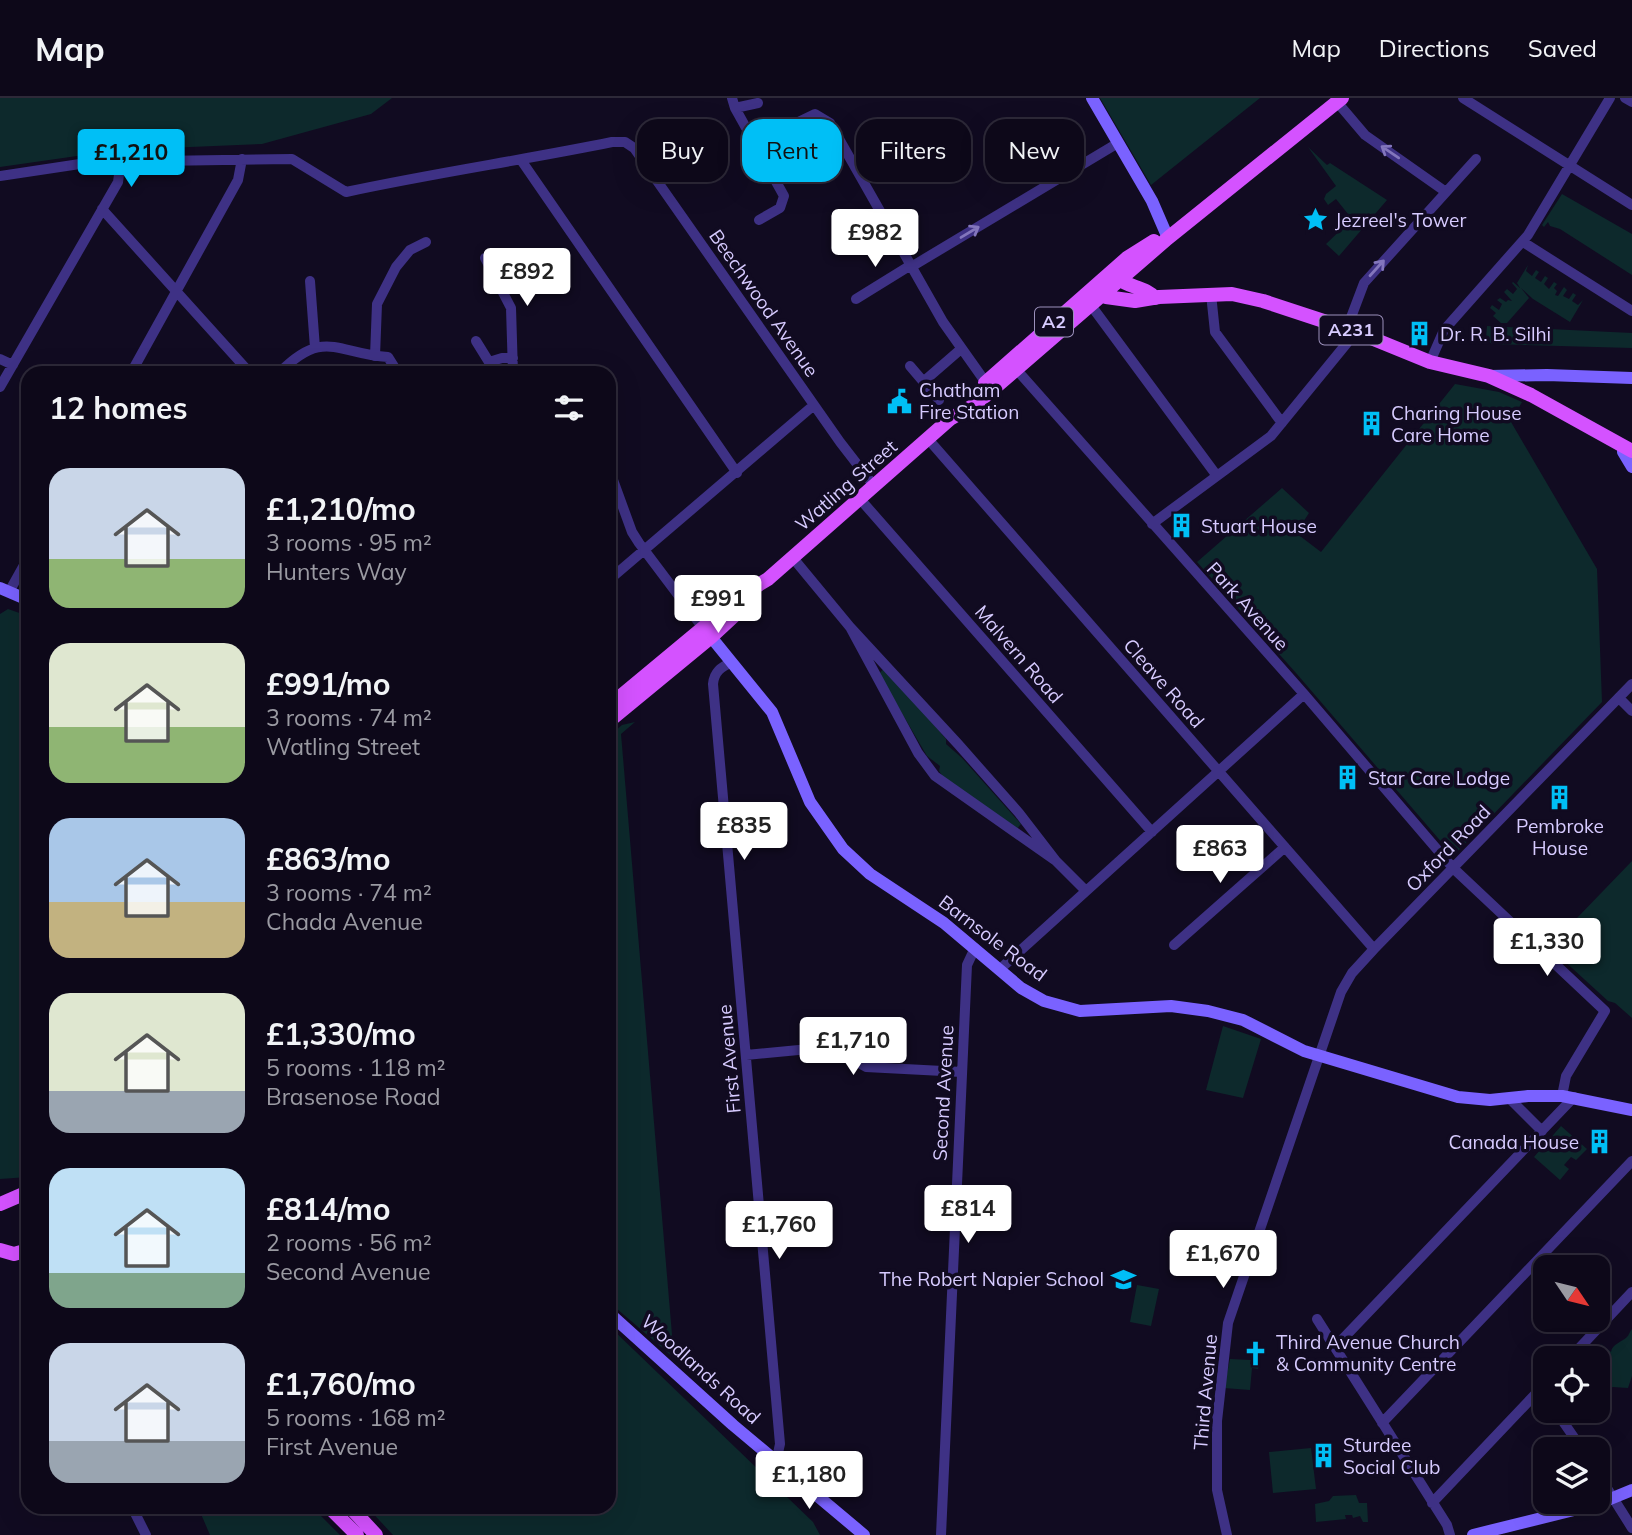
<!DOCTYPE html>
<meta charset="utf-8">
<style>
body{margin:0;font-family:Mulish,sans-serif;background:#161122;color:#f1f3f6;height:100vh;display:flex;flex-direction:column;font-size:26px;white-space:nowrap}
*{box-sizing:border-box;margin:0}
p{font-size:23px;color:#9a9aa2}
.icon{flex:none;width:38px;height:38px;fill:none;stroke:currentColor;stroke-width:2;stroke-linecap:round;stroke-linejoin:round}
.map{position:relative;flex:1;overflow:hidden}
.details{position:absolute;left:21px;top:268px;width:595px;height:1148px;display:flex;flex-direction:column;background:#0d0819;border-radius:21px;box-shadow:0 7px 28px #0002,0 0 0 2px #2d2938}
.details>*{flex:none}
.top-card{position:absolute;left:637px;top:21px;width:665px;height:63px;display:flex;gap:14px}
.needle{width:46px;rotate:125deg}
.controls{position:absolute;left:1533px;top:1157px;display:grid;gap:14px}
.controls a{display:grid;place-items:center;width:77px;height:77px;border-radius:14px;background:#0d0819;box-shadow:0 7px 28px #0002,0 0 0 2px #2d2938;font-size:35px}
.price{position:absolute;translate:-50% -60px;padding:0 16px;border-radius:7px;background:#fff;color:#222;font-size:23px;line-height:46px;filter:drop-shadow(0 2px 4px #0008)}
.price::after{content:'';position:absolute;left:50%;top:42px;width:21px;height:16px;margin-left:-10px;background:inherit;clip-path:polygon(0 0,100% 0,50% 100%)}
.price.selected{background:#00bff6;color:#111}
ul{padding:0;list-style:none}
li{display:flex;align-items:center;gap:21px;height:175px;padding:0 28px}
li span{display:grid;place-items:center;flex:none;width:196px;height:140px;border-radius:21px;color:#555}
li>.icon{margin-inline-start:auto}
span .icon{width:84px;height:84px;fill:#fffc;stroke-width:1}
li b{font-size:30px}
h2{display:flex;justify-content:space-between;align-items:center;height:84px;padding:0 28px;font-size:30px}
.tag{padding:0 24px;border-radius:21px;background:#0d0819;box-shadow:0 7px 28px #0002,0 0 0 2px #2d2938;font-size:24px;line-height:63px}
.tag.selected{background:#00bff6;color:#111}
header{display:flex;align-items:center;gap:42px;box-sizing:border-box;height:98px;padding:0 35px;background:#0d0819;border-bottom:2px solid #2d2938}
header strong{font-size:33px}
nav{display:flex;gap:38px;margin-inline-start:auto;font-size:24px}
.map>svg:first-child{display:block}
.green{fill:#0d292c}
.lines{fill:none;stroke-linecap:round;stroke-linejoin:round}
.street{stroke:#3e3185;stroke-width:10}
.secondary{stroke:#7a62ff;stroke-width:12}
.primary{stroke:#d452ff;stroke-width:14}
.oneway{stroke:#8376bc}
.labels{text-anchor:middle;stroke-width:7;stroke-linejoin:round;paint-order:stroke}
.shield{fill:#110b21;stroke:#9c91bc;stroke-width:2}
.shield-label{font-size:18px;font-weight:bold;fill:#d7cbff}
.poi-label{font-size:19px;fill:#d7cbff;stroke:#110b21;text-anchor:start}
.street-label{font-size:19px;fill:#d7cbff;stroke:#110b21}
</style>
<header>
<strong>Map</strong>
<nav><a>Map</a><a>Directions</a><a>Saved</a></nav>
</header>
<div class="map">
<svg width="1632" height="1437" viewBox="0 0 1632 1437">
<rect width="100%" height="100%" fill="#110b21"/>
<path class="green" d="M 0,0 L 392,0 L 371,16 L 262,46 L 119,52 L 0,69 Z
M 1100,0 L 1260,0 L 1151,87 Z
M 1308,49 L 1327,67 L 1330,65 L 1387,102 L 1339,158 L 1326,146 L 1352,121 L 1336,101 L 1328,107 L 1324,101 L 1326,96 L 1336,88 Z
M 1562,96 L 1632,136 L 1632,177 L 1560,131 L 1550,128 L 1548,124 L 1544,129 L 1542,127 Z
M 1528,167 L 1526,173 L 1532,178 L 1536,172 L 1539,174 L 1535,180 L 1541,184 L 1545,178 L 1548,180 L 1544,186 L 1549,191 L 1554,184 L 1557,186 L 1554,190 L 1557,193 L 1555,197 L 1558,198 L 1564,189 L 1567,192 L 1563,198 L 1569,201 L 1573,195 L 1576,197 L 1572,203 L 1578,207 L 1583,202 L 1570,224 L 1533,201 L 1521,190 L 1529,200 L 1507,225 L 1501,225 L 1493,218 L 1496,215 L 1490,210 L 1492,207 L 1499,212 L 1502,206 L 1497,202 L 1500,200 L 1506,204 L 1508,202 L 1512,203 L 1504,194 L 1507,191 L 1513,196 L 1517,191 L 1512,185 L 1513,184 L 1520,190 L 1517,185 Z
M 1487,228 L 1632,235 L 1632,250 L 1492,246 L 1486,241 Z
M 1455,286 L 1499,294 L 1522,304 L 1511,324 L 1597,471 L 1602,604 L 1457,754 L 1450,754 L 1296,575 L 1197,464 L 1282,390 L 1309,415 L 1296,435 L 1321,454 Z
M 8,511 L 28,518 L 28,1079 L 0,1081 L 0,516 Z
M 885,569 L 946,641 L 946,646 L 962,660 L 1021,726 L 1016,732 L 944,680 L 939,673 L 940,668 L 927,658 L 879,576 Z
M 635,624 L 621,636 L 674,1260 L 609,1204 L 609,638 L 622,627 Z
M 1632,763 L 1632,920 L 1615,905 L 1608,903 L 1549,849 Z
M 1223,928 L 1261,941 L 1243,1000 L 1206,992 Z
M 1561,1028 L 1587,1051 L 1576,1062 L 1571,1059 L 1564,1067 L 1569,1071 L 1560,1082 L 1534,1059 Z
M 1137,1187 L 1159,1191 L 1151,1228 L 1130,1224 Z
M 609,1228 L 813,1424 L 820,1437 L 393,1437 L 367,1409 L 609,1409 Z
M 1632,1231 L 1632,1278 L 1628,1290 L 1613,1289 L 1604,1292 L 1598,1285 L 1598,1264 L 1611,1256 L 1600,1245 L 1611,1254 C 1612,1246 1622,1244 1627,1239 C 1629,1237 1630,1233 1632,1231 Z
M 1230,1261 L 1251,1262 L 1250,1266 L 1259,1268 L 1258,1271 L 1252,1270 L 1250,1292 L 1224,1290 Z
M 1311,1350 L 1316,1391 L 1273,1395 L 1269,1354 Z
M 1356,1397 L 1359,1405 L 1367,1405 L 1368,1424 L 1363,1424 L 1360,1418 L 1353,1420 L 1352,1417 L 1345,1417 L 1346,1421 L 1316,1424 L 1315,1406 L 1329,1403 L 1333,1398 Z
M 198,1409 L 312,1409 L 340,1437 L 210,1437 Z"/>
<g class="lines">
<path class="street" d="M 732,0 L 735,10 L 784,98 L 780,110 L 759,122
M 1463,0 L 1632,107
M 1625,0 L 1632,4
M 1337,4 L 1365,37 L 1446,94
M 735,10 L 758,5
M 755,45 L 815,16 L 830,25 L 943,224 L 989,289
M 521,62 L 737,375
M 0,78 L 93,64 L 292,61 L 346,94 C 434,75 524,62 612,44 L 625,44 L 634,50 L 840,344 L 874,388
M 102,111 L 250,275
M 1523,144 L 1632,213
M 485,160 L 511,210 L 513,275
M 911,169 L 1118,45
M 310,183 L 315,250
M 1211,196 L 1215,234 L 1282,325
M 856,201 L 911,167
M 1090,206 L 1217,378
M 1347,230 L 1364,185 L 1476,61
M 476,243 L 489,264 L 502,260 L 513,260
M 375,258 L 377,206 L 396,169 L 410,152 L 426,144
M 0,261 L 13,267
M 1430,264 L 1444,232 L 1528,137 L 1610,0
M 910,268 L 939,302
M 1016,271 L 1304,596 L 1453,770 L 1605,913 L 1566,978 L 1562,998
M 131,275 L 238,82 L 242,61
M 279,275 C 324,229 337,256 388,259 L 398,275
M 923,284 L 961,251
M 0,289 L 118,84 L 121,62
M 928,341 L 1374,851
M 609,371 L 632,434 L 639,445 L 703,530
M 860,401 L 1152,734
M 1152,426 L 1271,338 L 1347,245 L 1354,233
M 793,460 L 850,529
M 609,482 L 814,307
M 9,494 L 28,460
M 732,564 C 721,569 714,574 713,586 L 780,1346 L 776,1364
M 1619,600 L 1632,613
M 1056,763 L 935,678 L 918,655 L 850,529 L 958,646 L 1019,715 L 1056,763 L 1086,793
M 1174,847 L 1285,749
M 999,872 L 1304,596
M 746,957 L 830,949 L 866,969 L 962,974
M 1510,1001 L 1542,1033
M 1317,1221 L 1447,1427 L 1450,1437
M 1335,1249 L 1574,999
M 1570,1260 L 1632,1194
M 1555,1312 L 1582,1351
M 1382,1325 L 1632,1063
M 1598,1376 L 1632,1430
M 1432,1405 L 1545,1286
M 132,1409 L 146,1437
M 941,1437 L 967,867 L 975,850
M 1227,1437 L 1217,1392 L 1217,1323 L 1228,1225 L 1341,894 L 1352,875 L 1374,851 L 1632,586"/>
<path class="secondary" d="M 1092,0 L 1152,103 L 1168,140
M 1489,278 L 1547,277 L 1632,280
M 1624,349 L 1623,354 L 1632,369
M 0,490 L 28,502
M 707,534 L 772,614 L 810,704 L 843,751 L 870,776 L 944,825 L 1021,890 L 1044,903 L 1080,913 L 1171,908 L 1208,913 L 1243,922 L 1304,953 L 1458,999 L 1490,1002 L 1528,998 L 1562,998 L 1632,1012
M 609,1215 L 733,1327 L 864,1437
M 1473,1437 L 1598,1406 L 1632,1392"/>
<path class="primary" d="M 1115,177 C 1126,190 1145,188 1155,200
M 1102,196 L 1106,199 L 1135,203 L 1159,199 L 1232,196 L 1263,203 L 1354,233 L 1430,264 L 1489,278 L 1531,297 L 1632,353
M 985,285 L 1127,160 L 1154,143
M 609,608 L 745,495 L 768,481 L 950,321 L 976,306 L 1168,140 L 1342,0
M 609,623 L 711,539 L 752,501
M 0,1106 L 28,1094
M 0,1152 L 14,1156 L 28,1152
M 329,1409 L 357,1437
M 350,1409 L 376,1437"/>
</g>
<defs><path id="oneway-shaft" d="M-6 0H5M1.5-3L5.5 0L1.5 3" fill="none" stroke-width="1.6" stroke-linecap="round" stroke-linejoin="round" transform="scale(1.75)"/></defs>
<g class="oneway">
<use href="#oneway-shaft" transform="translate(1390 54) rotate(-146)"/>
<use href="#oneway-shaft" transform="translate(970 134) rotate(-31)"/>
<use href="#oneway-shaft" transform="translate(1377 170) rotate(-48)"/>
</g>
<defs>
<symbol id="sight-bare" viewBox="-9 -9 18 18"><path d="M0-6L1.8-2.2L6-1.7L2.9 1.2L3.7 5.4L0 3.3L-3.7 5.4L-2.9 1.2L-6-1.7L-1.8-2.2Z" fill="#00bff6" stroke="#110b21" stroke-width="2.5" paint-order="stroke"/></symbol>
<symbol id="building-bare" viewBox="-9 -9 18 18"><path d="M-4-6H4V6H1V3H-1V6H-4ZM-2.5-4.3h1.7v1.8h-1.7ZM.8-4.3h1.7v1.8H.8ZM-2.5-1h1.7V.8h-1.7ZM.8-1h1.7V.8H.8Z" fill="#00bff6" stroke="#110b21" stroke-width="2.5" paint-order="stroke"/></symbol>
<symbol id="civic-bare" viewBox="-9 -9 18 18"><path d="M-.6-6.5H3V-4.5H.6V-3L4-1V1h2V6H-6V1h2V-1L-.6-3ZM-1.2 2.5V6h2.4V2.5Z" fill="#00bff6" stroke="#110b21" stroke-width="2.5" paint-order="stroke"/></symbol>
<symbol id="school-bare" viewBox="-9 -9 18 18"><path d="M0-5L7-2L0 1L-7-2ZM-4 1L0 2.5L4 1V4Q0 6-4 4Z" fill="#00bff6" stroke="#110b21" stroke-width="2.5" paint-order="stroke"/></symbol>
<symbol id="church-bare" viewBox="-9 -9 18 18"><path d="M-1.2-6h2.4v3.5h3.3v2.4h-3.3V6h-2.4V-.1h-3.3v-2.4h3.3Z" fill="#00bff6" stroke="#110b21" stroke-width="2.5" paint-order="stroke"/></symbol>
</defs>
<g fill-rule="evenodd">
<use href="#sight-bare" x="1298" y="104" width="35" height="35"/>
<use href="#building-bare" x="1402" y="218" width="35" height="35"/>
<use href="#civic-bare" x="882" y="286" width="35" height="35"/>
<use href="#building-bare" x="1354" y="308" width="35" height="35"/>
<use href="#building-bare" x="1164" y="410" width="35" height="35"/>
<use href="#building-bare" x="1330" y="662" width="35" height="35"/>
<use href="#building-bare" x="1542" y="682" width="35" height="35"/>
<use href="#building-bare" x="1582" y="1026" width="35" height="35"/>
<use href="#school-bare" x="1106" y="1164" width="35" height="35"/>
<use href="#church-bare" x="1238" y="1238" width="35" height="35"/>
<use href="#building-bare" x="1306" y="1340" width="35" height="35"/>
</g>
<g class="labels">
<g class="shield">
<rect x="1035" y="209.5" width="38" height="29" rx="5"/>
<rect x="1319.5" y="217.5" width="63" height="29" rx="5"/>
</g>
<g class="shield-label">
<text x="1054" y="230">A2</text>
<text x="1351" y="238">A231</text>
</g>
<g class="poi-label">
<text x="1335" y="129">Jezreel's Tower</text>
<text x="1440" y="243">Dr. R. B. Silhi</text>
<text x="919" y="299">Chatham<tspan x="919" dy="22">Fire Station</tspan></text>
<text x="1391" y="322">Charing House<tspan x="1391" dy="22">Care Home</tspan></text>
<text x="1201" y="435">Stuart House</text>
<text x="1368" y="687">Star Care Lodge</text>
<text x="1560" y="735" text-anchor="middle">Pembroke<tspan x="1560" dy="22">House</tspan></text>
<text x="1579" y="1051" text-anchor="end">Canada House</text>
<text x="1104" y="1188" text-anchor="end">The Robert Napier School</text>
<text x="1276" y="1251">Third Avenue Church<tspan x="1276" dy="22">&amp; Community Centre</tspan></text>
<text x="1343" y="1354">Sturdee<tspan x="1343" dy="22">Social Club</tspan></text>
</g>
<g class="street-label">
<text transform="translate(764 205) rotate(55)" y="7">Beechwood Avenue</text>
<text transform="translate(846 387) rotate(-41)" y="7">Watling Street</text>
<text transform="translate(1248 508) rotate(48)" y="7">Park Avenue</text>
<text transform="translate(1019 556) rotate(49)" y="7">Malvern Road</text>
<text transform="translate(1164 585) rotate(49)" y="7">Cleave Road</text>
<text transform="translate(1448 750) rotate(-46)" y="7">Oxford Road</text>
<text transform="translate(993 840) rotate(37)" y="7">Barnsole Road</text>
<text transform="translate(729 961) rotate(-95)" y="7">First Avenue</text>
<text transform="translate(943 995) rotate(-87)" y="7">Second Avenue</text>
<text transform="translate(701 1271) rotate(42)" y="7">Woodlands Road</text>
<text transform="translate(1205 1294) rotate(-85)" y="7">Third Avenue</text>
</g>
</g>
</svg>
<div class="controls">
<a><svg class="needle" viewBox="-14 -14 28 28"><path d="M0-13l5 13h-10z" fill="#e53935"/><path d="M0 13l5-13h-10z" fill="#9a9aa2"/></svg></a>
<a><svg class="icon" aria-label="locate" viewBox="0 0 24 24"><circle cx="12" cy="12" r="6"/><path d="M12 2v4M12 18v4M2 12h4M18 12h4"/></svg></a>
<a><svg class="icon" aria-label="layers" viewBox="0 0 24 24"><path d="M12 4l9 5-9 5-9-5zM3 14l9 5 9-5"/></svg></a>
</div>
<b class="price selected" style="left:131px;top:91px">£1,210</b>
<b class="price" style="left:875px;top:171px">£982</b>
<b class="price" style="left:527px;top:210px">£892</b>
<b class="price" style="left:718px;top:537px">£991</b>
<b class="price" style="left:744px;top:764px">£835</b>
<b class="price" style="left:1220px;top:787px">£863</b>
<b class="price" style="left:1547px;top:880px">£1,330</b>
<b class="price" style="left:853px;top:979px">£1,710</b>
<b class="price" style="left:968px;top:1147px">£814</b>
<b class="price" style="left:779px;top:1163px">£1,760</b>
<b class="price" style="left:1223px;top:1192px">£1,670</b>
<b class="price" style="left:809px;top:1413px">£1,180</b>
<div class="top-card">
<a class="tag">Buy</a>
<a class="tag selected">Rent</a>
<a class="tag">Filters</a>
<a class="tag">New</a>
</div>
<section class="details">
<h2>12 homes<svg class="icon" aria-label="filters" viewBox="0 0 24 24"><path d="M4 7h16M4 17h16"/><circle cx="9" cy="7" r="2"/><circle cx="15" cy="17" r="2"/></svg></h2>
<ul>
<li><span style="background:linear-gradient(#c9d6e8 65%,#8fb573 0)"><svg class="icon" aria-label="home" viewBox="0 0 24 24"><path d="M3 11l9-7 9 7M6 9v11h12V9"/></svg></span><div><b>£1,210/mo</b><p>3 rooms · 95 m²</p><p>Hunters Way</p></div></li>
<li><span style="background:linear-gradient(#dfe7d0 60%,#8fb573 0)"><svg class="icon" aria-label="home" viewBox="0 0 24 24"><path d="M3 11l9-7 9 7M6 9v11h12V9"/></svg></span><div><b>£991/mo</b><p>3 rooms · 74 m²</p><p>Watling Street</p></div></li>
<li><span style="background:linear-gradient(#a9c7e8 60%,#c2b280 0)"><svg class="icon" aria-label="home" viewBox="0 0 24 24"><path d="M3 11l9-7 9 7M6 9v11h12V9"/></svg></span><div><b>£863/mo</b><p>3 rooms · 74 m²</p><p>Chada Avenue</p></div></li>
<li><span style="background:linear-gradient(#dfe7d0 70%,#9aa5b1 0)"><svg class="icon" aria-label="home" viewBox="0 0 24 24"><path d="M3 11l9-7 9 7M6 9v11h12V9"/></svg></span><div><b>£1,330/mo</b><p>5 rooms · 118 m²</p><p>Brasenose Road</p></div></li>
<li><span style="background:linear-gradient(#bfe0f5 75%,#7fa58c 0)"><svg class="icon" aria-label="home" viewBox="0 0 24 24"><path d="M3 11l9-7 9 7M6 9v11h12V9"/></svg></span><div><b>£814/mo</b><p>2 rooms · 56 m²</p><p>Second Avenue</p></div></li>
<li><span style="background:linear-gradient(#c9d6e8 70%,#9aa5b1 0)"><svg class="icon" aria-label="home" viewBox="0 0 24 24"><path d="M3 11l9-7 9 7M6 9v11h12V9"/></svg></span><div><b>£1,760/mo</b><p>5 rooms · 168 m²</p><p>First Avenue</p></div></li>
</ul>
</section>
</div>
